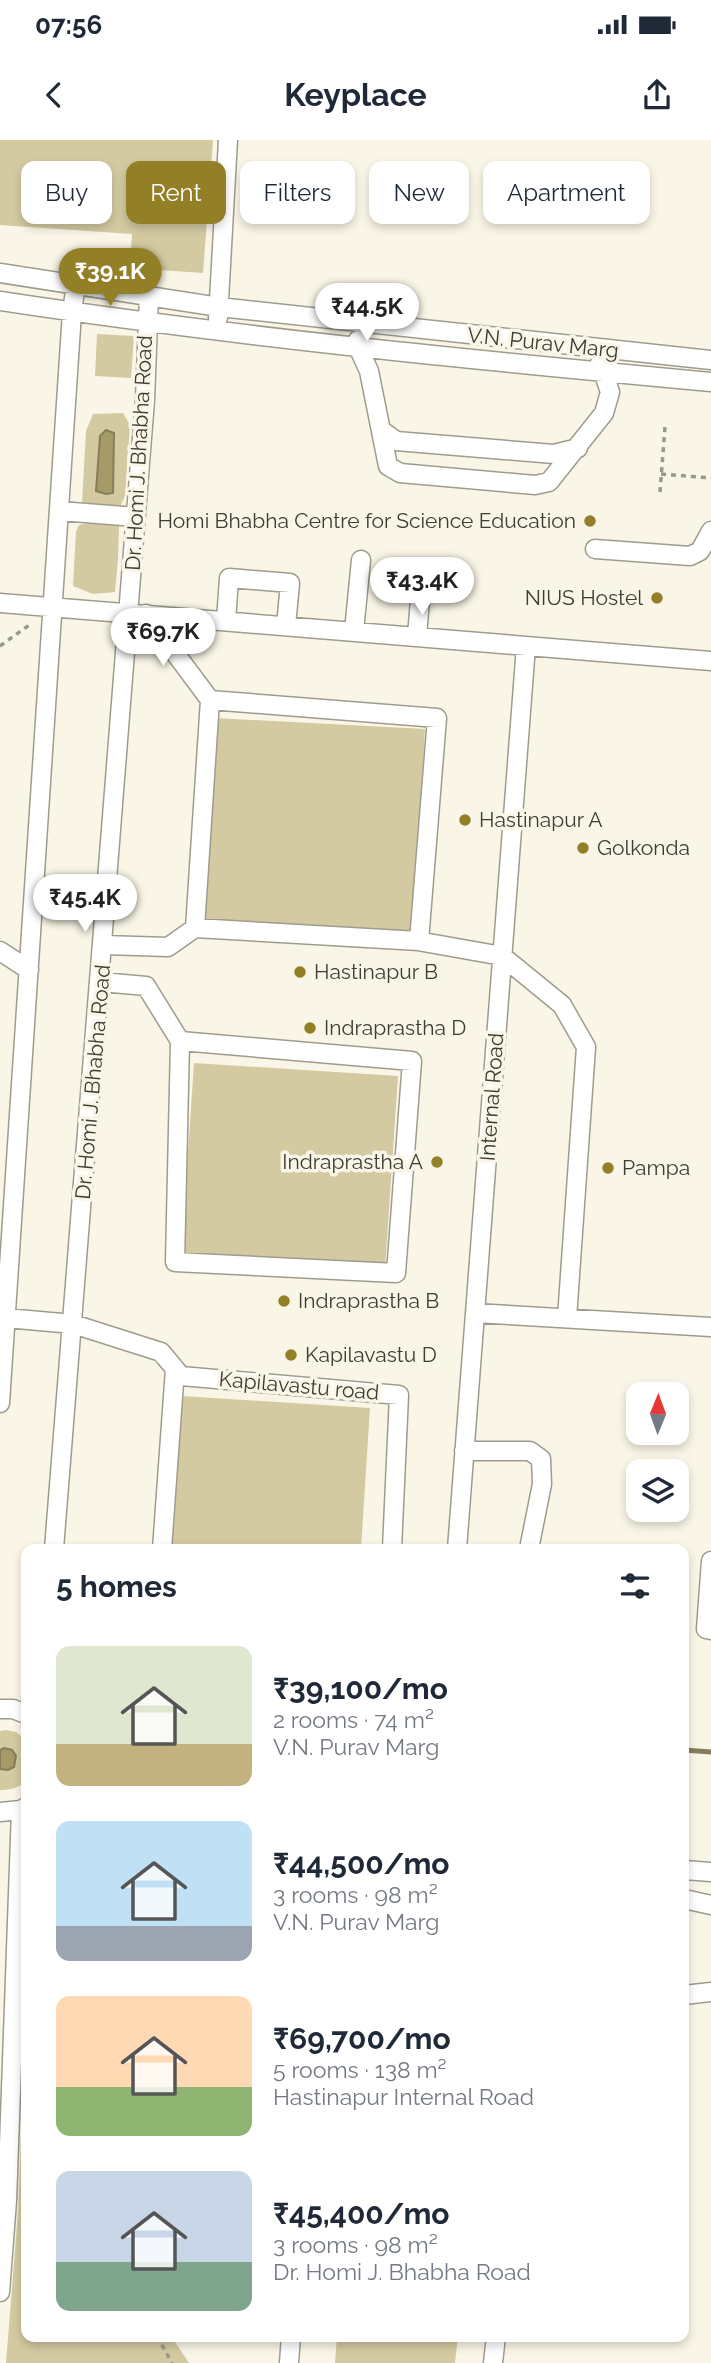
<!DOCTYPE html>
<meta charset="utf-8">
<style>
body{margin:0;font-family:Raleway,sans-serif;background:#f6f6f7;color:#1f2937;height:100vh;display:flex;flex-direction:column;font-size:26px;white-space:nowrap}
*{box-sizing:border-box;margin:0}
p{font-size:23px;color:#747a83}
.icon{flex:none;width:38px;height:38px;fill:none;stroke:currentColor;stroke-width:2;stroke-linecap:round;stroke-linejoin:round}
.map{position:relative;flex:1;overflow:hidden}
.side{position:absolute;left:21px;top:1404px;width:668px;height:798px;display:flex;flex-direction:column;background:#fff;border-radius:14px;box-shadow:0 4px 10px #0003}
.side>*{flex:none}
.top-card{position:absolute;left:21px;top:21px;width:670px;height:63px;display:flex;gap:14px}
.needle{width:46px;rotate:1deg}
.buttons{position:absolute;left:626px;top:1242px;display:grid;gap:14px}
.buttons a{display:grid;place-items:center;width:63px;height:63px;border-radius:14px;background:#fff;box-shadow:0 4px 10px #0003;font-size:35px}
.price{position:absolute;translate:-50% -60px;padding:0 16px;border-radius:24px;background:#fff;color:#222;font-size:23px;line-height:46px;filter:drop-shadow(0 2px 4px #0008)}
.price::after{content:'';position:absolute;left:50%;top:42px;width:21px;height:16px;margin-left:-10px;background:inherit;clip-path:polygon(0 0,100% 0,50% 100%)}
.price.selected{background:#937f26;color:#fff}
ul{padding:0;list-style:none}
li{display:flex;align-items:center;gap:21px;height:175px;padding:0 35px}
li span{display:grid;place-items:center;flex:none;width:196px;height:140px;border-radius:14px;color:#555}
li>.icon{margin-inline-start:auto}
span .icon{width:84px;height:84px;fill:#fffc;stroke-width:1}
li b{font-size:30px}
h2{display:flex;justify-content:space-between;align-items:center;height:84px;padding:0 35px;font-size:30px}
.pill{padding:0 24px;border-radius:14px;background:#fff;box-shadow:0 4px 10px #0003;font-size:24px;line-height:63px}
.pill.selected{background:#937f26;color:#fff}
.status{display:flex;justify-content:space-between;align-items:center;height:49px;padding:0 35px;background:#fff;direction:ltr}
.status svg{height:19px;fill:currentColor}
header{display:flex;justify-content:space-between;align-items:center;height:91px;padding:0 35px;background:#fff;font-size:32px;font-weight:700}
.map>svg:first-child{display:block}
.green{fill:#d3caa1}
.water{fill:#a69a67;stroke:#867e58;stroke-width:2}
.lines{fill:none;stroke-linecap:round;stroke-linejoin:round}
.stream{stroke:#867e58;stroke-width:5}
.minor-casing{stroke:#9f9c8d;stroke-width:21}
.path{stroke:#9a988d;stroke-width:3.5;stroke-dasharray:5 5;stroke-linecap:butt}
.minor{stroke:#fff;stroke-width:18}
.poi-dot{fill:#937f26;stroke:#faf6e7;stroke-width:2.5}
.labels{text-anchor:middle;stroke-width:7;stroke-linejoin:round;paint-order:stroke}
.street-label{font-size:21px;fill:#3d3c35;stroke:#faf6e7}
.poi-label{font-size:21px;fill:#3d3c35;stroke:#faf6e7;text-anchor:start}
</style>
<div class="status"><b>07:56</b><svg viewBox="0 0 49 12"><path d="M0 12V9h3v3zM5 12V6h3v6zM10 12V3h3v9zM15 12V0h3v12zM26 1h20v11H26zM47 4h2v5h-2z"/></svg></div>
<header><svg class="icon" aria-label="back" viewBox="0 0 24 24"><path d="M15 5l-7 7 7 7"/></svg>Keyplace<svg class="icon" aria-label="share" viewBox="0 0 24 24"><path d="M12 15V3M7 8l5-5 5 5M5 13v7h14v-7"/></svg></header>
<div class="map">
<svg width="711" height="2223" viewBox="0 0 711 2223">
<rect width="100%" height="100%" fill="#faf6e7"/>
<path class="green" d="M 0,0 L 213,0 L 203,133 L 130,128 L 132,94 L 0,85 Z
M 97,194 L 134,196 L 131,238 L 95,236 Z
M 123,273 L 130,285 L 125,356 L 119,369 L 82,362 L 86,291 L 93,274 Z
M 100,381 L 119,386 L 118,420 L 115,452 L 93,454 L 73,446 L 76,392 L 79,385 Z
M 214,578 L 425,589 L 414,791 L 203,780 Z
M 194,923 L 398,936 L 385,1129 L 181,1115 Z
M 166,1255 L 370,1268 L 361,1409 L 156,1409 Z
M 6,1590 L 16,1592 L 26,1600 L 26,1641 C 19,1648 10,1650 0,1650 L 0,1591 Z
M 26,1876 L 26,2196 L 171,2196 L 189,2223 L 6,2223 L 18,2072 Z
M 337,2196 L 458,2196 L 455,2223 L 335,2223 Z"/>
<path class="water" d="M 106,290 L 114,293 L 113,353 L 106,354 L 96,351 L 100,296 Z
M 4,1608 L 12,1610 L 16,1616 L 14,1627 L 8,1630 L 0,1629 L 0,1610 Z"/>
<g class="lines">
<path class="stream" d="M 684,1610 L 711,1612"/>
<defs>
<path id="minor" d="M 0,133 L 219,167 L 711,220
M 0,161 C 236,197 474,220 711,242
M 218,178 L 228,0
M 358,200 L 358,207 L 369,231 L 388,326 L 400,333 L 535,345 L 549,342 L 604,273 L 610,252 L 600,223
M 381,290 L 396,301 L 554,314 L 578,308
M 60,371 L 136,377
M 595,409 L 690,416 L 700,411 L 711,391
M 0,463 L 711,521
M 146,474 L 210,560 L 195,788 L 419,801 L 437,578 L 210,560
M 226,481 L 229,438 L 290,443 L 286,486
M 354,491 L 361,420
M 417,496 L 422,436
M 412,800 L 502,816 L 562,865 L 586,907 L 567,1178
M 104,805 L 168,807 L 195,788
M 0,811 L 29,830
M 101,842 L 146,846 L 180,901 L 175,1122 L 396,1133 L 412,921 L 180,901
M 475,1173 L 711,1187
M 6,1178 L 73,1184 L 161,1212 L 181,1236 L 399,1255 L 392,1409
M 0,1263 L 72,172 L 76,144
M 464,1311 L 530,1311 L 541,1319 L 542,1344 L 529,1409
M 54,1409 L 145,260 L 149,156
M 162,1409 L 175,1229
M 457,1409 L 526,506
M 711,1421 L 706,1489 L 711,1490
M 0,1569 L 13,1569 L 26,1574
M 0,1672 L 21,1670 L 26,1667
M 684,1730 L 711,1732
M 684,1759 L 711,1765
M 684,1855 L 711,1852
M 0,2152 L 7,2061 L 21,1670
M 289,2223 L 291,2196
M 493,2223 L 496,2196"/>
</defs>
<use href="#minor" class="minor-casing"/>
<path class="path" d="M 661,334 L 711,338
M 660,352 L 665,287
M 0,506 L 32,483
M 157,2196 L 172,2223"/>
<use href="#minor" class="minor"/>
</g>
<g class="poi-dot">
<circle cx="590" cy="381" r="7"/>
<circle cx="657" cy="458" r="7"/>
<circle cx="465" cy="680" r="7"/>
<circle cx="583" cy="708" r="7"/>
<circle cx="300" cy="832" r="7"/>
<circle cx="310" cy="888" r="7"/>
<circle cx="437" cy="1022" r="7"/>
<circle cx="608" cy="1028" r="7"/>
<circle cx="284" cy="1161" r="7"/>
<circle cx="291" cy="1215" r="7"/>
</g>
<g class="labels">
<g class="street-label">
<text transform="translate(543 203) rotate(6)" y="7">V.N. Purav Marg</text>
<text transform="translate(139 313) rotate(-87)" y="7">Dr. Homi J. Bhabha Road</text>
<text transform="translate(93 942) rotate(-85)" y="7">Dr. Homi J. Bhabha Road</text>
<text transform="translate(492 957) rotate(-86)" y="7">Internal Road</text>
<text transform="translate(299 1246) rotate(5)" y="7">Kapilavastu road</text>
</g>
<g class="poi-label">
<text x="576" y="388" text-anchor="end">Homi Bhabha Centre for Science Education</text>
<text x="643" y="465" text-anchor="end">NIUS Hostel</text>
<text x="479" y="687">Hastinapur A</text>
<text x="597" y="715">Golkonda</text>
<text x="314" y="839">Hastinapur B</text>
<text x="324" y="895">Indraprastha D</text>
<text x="423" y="1029" text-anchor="end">Indraprastha A</text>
<text x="622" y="1035">Pampa</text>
<text x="298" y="1168">Indraprastha B</text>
<text x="305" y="1222">Kapilavastu D</text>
</g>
</g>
</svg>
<div class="buttons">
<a><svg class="needle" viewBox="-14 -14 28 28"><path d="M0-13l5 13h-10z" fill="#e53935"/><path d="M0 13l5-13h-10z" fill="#747a83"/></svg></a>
<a><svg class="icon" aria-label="layers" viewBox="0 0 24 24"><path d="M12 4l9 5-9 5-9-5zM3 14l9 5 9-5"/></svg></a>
</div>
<b class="price selected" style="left:110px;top:168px">₹39.1K</b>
<b class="price" style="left:367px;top:203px">₹44.5K</b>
<b class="price" style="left:422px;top:477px">₹43.4K</b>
<b class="price" style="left:163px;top:528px">₹69.7K</b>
<b class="price" style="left:85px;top:794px">₹45.4K</b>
<div class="top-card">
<a class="pill">Buy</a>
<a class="pill selected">Rent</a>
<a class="pill">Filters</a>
<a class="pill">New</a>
<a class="pill">Apartment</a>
</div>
<section class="side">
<h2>5 homes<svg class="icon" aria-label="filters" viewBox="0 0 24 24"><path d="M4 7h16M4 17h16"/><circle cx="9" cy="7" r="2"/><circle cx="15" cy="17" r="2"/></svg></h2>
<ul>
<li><span style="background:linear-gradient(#dfe7d0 70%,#c2b280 0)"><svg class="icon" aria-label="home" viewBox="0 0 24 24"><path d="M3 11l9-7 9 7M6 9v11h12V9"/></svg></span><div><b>₹39,100/mo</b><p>2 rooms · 74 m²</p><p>V.N. Purav Marg</p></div></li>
<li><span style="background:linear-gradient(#bfe0f5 75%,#9aa5b1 0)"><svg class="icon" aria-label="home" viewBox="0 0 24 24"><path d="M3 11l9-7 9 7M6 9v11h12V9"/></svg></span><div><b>₹44,500/mo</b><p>3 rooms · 98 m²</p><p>V.N. Purav Marg</p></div></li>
<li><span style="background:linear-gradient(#ffd9b3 65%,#8fb573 0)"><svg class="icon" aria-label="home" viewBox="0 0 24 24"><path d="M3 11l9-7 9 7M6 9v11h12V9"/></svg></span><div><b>₹69,700/mo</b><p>5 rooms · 138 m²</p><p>Hastinapur Internal Road</p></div></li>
<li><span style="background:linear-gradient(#c9d6e8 65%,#7fa58c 0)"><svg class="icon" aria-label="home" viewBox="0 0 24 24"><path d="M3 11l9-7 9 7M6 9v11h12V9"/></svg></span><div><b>₹45,400/mo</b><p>3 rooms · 98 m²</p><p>Dr. Homi J. Bhabha Road</p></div></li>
</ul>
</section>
</div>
